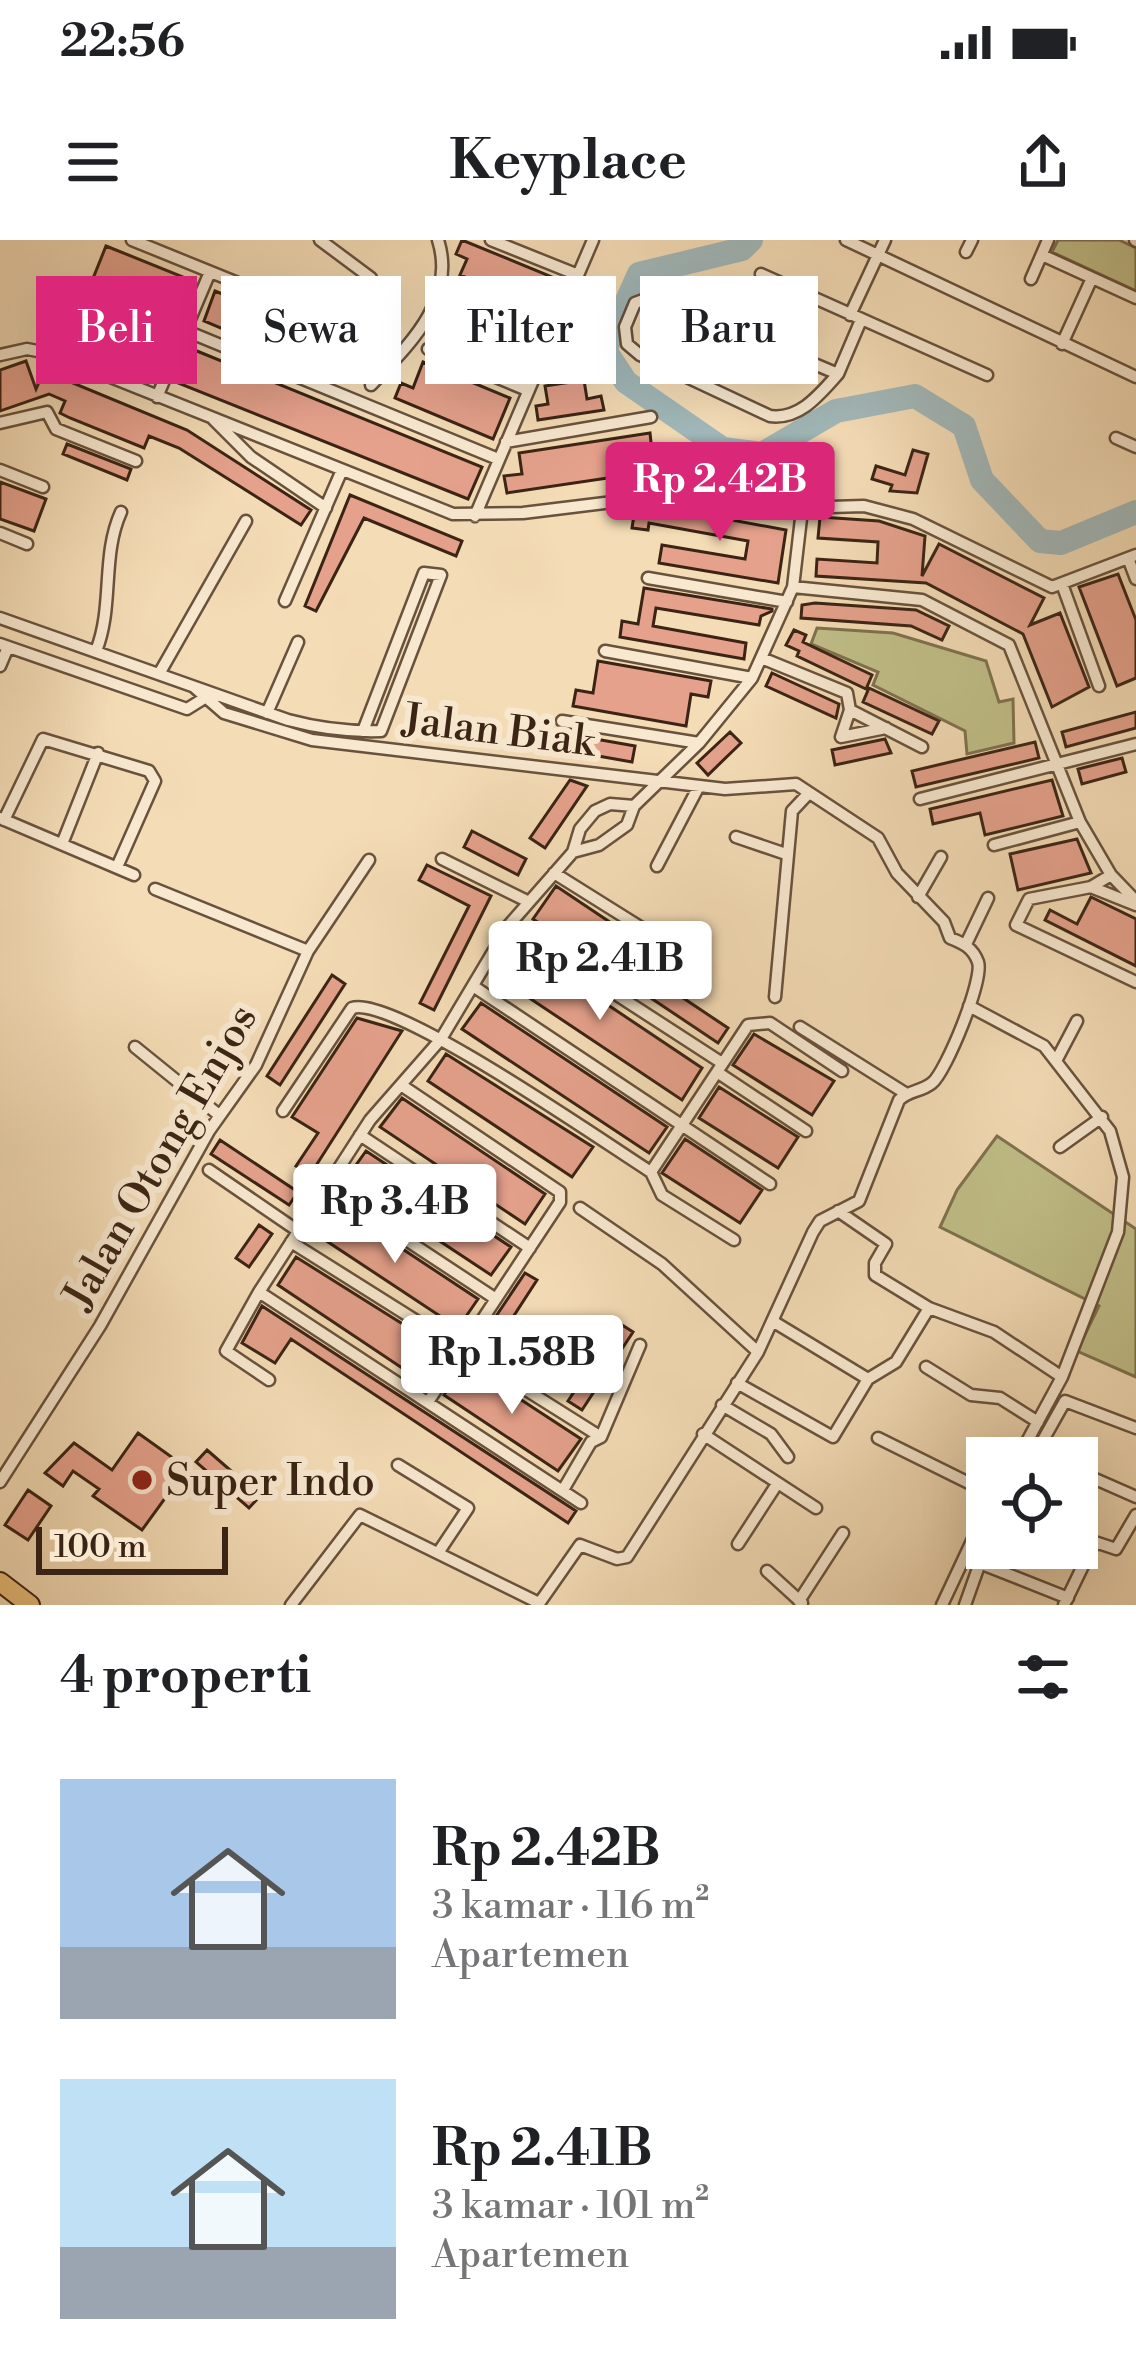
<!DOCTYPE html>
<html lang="id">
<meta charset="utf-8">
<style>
body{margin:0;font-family:"Libre Bodoni",serif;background:#f6f6f6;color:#202124;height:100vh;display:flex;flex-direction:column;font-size:45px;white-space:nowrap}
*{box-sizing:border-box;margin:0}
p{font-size:39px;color:#757577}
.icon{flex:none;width:66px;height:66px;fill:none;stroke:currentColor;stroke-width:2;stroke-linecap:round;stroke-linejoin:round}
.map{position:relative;height:1365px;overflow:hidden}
.sheet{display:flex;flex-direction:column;background:#fff;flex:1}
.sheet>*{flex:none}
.banner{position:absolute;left:36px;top:36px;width:1065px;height:108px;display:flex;gap:24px}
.controls{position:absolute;left:966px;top:1197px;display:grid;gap:24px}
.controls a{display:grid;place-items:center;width:132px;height:132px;border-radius:0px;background:#fff;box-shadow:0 12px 48px #0002;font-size:60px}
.scale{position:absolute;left:36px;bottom:30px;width:192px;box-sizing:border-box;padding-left:12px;border:6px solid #3b2415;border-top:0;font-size:33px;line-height:42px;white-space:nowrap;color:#3b2415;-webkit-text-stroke:9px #f8e8d0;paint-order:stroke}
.price{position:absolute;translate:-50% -102px;padding:0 27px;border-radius:12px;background:#fff;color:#222;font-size:39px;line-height:78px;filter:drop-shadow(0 3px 6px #0008)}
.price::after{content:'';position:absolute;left:50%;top:72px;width:36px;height:27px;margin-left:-18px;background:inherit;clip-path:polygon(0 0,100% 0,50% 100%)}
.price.active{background:#db2777;color:#fff}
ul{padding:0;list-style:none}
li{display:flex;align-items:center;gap:36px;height:300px;padding:0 60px}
li span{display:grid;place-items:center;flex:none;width:336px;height:240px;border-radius:0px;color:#555}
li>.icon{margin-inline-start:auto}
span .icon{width:144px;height:144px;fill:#fffc;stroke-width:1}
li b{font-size:51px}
h2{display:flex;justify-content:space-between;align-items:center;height:144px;padding:0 60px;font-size:51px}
.pill{padding:0 42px;border-radius:0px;background:#fff;box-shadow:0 12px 48px #0002;font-size:42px;line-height:108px}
.pill.active{background:#db2777;color:#fff}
.status{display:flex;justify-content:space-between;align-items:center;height:84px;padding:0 60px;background:#fff;direction:ltr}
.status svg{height:33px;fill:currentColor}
header{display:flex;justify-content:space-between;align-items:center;height:156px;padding:0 60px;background:#fff;font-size:54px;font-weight:800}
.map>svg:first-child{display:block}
.green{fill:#c1bf89;stroke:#7e724f;stroke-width:3}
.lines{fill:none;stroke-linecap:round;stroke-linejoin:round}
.river{stroke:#a2b8ba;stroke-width:24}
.building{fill:#e5a18c;stroke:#3b2415;stroke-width:3}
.minor-casing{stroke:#69523d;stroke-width:15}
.primary-casing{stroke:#3b2415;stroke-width:22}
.minor{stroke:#f8e8d0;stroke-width:10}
.primary{stroke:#eabe7b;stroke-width:18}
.poi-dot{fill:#8f2418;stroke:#f8e8d0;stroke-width:4.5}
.labels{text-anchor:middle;stroke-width:12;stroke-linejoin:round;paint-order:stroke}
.street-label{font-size:42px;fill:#3b2415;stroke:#f8e8d0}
.poi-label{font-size:42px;fill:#3b2415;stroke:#f8e8d0;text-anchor:start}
</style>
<div class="status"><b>22:56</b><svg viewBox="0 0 49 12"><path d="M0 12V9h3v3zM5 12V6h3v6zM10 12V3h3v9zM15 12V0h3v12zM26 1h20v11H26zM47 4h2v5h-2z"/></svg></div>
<header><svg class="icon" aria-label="menu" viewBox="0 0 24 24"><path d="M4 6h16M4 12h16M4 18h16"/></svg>Keyplace<svg class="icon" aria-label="share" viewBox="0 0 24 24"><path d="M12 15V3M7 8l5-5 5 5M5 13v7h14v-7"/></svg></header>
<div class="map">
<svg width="1136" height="1365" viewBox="0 0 1136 1365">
<rect width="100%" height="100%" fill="#f4dcb6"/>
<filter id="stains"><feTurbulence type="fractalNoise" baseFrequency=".00167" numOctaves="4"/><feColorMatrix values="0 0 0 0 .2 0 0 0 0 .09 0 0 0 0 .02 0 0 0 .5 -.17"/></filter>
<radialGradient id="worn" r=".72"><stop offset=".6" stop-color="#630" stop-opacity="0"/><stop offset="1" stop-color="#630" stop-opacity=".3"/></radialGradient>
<path class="green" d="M 1058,0 L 1119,0 L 1136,8 L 1136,51 L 1052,12 Z
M 817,388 L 893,393 L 986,421 L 999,462 L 1013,459 L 1014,503 L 967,514 L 965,491 L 873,445 L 878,432 L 811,404 Z
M 997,896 L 1136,989 L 1136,1137 L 1077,1111 L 1099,1066 L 940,987 L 957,950 Z"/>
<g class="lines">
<path class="river" d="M 751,0 L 742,9 L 639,34 L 605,110 L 626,142 L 723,209 L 762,214 L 836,171 L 915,156 L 964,186 L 982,240 L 1040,301 L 1061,303 L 1136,272"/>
</g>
<path class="building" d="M 462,0 L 557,39 L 546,71 L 460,35 L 467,19 L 456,14 Z
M 106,6 L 193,41 L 180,72 L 94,36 Z
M 215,51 L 326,97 L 322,108 L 310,103 L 302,122 L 204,81 Z
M 449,63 L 535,99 L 522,129 L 436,94 Z
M 106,74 L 167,100 L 156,133 L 84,104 L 92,85 L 100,89 Z
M 192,109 L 482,227 L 468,259 L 178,143 Z
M 26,121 L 36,149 L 44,131 L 187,190 L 311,270 L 301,285 L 179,208 L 149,196 L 144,208 L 70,178 L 60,173 L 65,161 L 49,154 L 0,171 L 0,130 Z
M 423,122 L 510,158 L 493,199 L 395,158 L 401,143 L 413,148 Z
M 584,140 L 587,159 L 601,156 L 604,170 L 538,180 L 536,166 L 548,164 L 545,146 Z
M 650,193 L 652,212 L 679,211 L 682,227 L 507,253 L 504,236 L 522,234 L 519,213 Z
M 67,204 L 131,229 L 127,240 L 63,214 Z
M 913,210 L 928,214 L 917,253 L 890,251 L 892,245 L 872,239 L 876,226 L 905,235 Z
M 0,242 L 46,259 L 34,291 L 0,279 Z
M 350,255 L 462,301 L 456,316 L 364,278 L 316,371 L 305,366 Z
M 656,266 L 786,290 L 778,343 L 659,323 L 662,305 L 745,319 L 748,301 L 649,283 L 648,290 L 632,288 L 635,269 L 651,272 Z
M 820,277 L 879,281 L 925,296 L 922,336 L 939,304 L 1044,358 L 1030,385 L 1060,373 L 1089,447 L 1052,467 L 1023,394 L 926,343 L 816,336 L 817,319 L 877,323 L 878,302 L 818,298 Z
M 1118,334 L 1136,380 L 1136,438 L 1117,446 L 1079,347 Z
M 644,348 L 772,369 L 772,371 L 761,376 L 759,385 L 656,368 L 653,386 L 746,403 L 744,419 L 620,397 L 622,381 L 638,384 Z
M 815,363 L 916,370 L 949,386 L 942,400 L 911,386 L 801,378 L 802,365 Z
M 794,390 L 806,395 L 803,402 L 872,435 L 866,449 L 797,416 L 799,411 L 786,405 Z
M 598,421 L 711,441 L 708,457 L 691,454 L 686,486 L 573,466 L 576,450 L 593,453 Z
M 772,433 L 839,464 L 836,478 L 766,446 Z
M 869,448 L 939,481 L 932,494 L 863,462 Z
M 1136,472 L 1136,488 L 1066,507 L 1062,492 Z
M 556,492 L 635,506 L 632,522 L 553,508 Z
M 730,492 L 741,503 L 708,535 L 697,523 Z
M 885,499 L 891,513 L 835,525 L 832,510 Z
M 1035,502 L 1039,518 L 916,547 L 912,531 Z
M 1122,518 L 1126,532 L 1082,544 L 1078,529 Z
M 570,540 L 587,546 L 545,608 L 530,598 Z
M 1052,540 L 1063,576 L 985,595 L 980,573 L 933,584 L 930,569 Z
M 472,591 L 526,619 L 518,635 L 464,607 Z
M 1077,599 L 1091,633 L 1018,650 L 1010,614 Z
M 427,625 L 491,656 L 434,770 L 420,763 L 469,666 L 419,640 Z
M 556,646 L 644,705 L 631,723 L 728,788 L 718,803 L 533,679 Z
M 1091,657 L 1136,679 L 1136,726 L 1045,680 L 1050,670 L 1077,684 Z
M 520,706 L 702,828 L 682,860 L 498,737 Z
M 332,735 L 345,744 L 280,845 L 267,836 Z
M 481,763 L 667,887 L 649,913 L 462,789 Z
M 357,778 L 402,791 L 310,935 L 296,926 L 318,893 L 292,877 Z
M 754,794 L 834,841 L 812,875 L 733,825 Z
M 446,814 L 593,907 L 572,937 L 428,841 Z
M 719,847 L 798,897 L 778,928 L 699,878 Z
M 402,858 L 545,954 L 525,984 L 380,887 Z
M 685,899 L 762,950 L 740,983 L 662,933 Z
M 220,900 L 298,952 L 289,965 L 211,914 Z
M 366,911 L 511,1007 L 491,1035 L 346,939 Z
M 333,963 L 478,1059 L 458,1088 L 313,992 Z
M 259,985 L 272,994 L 249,1027 L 236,1018 Z
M 296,1017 L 444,1110 L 423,1142 L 278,1045 Z
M 525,1033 L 537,1040 L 493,1108 L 480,1100 Z
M 262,1066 L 576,1271 L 568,1283 L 291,1099 L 275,1123 L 242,1103 Z
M 619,1083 L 633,1092 L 582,1170 L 568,1161 Z
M 465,1123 L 581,1199 L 558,1231 L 444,1155 Z
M 138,1193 L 187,1228 L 142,1290 L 93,1256 L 99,1249 L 73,1231 L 63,1246 L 45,1233 L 74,1203 L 112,1230 Z
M 207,1210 L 260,1256 L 249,1268 L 196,1222 Z
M 28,1250 L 51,1266 L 28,1300 L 5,1285 Z"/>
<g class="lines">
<defs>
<path id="minor" d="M 132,0 L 324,78
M 320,0 L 371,38
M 491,0 L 578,35
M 846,0 L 1136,137
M 1135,0 L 1136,1
M 966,12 L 972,0
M 1042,15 L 1136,58
M 761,34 L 987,135
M 1031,39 L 1048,0
M 452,48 L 552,90
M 89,51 L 498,219
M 850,75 L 885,0
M 1062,104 L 1092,38
M 428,109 L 527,150
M 0,115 L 27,109 L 53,114 L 453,274 L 523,273 L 670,255 L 761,269 L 864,266 L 913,279 L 1052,347 L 1136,315
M 534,133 L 582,125
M 838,134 C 820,154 800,180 770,176 L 640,115 L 627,104 L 625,87 L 635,63 L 654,56 L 838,134 L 861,80
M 371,145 C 409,105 457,60 438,0
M 157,157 L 210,32
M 213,179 L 251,217 L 326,268
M 0,183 L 47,172 L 56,189 L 136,221
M 1116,198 L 1136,207
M 506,202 L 651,177
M 0,230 L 43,247
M 475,276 L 593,0
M 0,293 L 27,304
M 1128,318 L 1136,339
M 648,338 L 787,362
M 1062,344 L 1099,446
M 793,347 L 922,360 L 1009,405 L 1080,582 L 1111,635 L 1136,661
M 285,361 L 342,230
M 0,378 L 288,480 C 318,488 349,492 381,491 L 441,335 L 424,333 L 363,491
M 0,404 L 187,469 L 203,459
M 96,411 C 114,366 101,316 121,272
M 605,411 L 752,438
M 764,419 L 847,453 L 850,470 L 841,497 L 886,488
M 0,426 L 8,407
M 159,434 L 246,281
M 194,447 L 224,473 L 312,500 L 725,549 L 796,544 L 878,598 L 897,633 L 944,682 L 950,698 C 963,703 973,708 978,722 C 984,739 946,832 932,843 C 921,852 909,850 899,860 L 859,961 L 820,981 L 813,992 L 758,1112 L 627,1317 L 617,1319 L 580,1305 L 538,1365
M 850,470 L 922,507
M 267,473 L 298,402
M 562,481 L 699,503
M 920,559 L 1136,504
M 0,578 L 134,635
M 4,580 L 43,499 L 149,531 L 155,541 L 117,627
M 736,597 L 786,614
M 62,604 L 98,513
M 994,605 L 1080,582
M 573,612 L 599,605 L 627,585 L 634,566 L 699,503 L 752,438 L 793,347 L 802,270
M 442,619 L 527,661
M 657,626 L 699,546
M 554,633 L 645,690
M 1111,635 L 1091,647 L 1029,659 L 1016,685 L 1136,742
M 1091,647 L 1136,665
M 155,649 L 308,711
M 918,657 L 941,617
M 509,685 L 722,823
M 966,704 L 988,658
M 473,746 L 770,944
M 775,757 L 792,571 L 808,554
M 969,766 L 1044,806 L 1110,891 L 1123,937 L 1118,992 L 1062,1137 L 1018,1218
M 800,787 L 905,853
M 135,807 L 219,875
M 1056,821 L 1077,781
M 717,832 L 806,891
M 401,845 L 560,952 L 560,962 L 428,1162
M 283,871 L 352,768 C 392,754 605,903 651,932 L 662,955 L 734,1000
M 360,895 L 530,1008
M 1060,907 L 1102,877
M 209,930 L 298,991
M 651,932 L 748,785 L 770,783 L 842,831
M 326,947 L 496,1059
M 580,968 L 662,1024 L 758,1112
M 291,1002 L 601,1197
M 259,1052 L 226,1111 L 269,1140
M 929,1068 L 994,1092 L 1062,1137
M 774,1082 L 868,1139
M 926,1127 L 971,1155 L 1000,1158 L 1038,1182
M 737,1143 L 833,1197 L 868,1139 L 896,1122 L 929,1068 L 875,1035 L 875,1023 L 886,1004 L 838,971
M 722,1165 L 771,1194 L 788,1217
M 703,1194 L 816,1268
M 878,1198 L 987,1252
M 1033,1218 L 1065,1161 L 1136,1188
M 398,1225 L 468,1268 L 438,1313
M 1077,1231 L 1136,1257
M 0,1242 L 100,1086 L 209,891 L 256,825 L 308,711 L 369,620
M 563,1250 L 591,1202 L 601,1197 L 640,1105
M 581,1263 L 259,1052 L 370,880 L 441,799 L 509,685 L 573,612 L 580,589 L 595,571 L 610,564 L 634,566
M 1077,1296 L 1116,1309 L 1136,1275
M 738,1304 L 777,1244
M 977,1322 L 1068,1358
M 767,1331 L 802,1363
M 799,1361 L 843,1293
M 291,1365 L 360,1275 L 539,1363
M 942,1365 L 987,1269
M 965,1365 L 987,1303
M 1064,1365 L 1094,1303"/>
<path id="primary" d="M 0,1342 L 30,1365"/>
</defs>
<use href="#minor" class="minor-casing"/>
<use href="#primary" class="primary-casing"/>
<use href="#minor" class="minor"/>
<use href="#primary" class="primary"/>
</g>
<circle class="poi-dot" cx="142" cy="1240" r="12"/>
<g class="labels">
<g class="street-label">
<text transform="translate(499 489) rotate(7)" y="15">Jalan Biak</text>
<text transform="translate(159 916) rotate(-60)" y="15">Jalan Otong Enjos</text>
</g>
<g class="poi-label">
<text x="166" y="1255">Super Indo</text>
</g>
</g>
<rect width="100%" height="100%" filter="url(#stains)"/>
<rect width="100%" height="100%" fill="url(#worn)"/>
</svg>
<div class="controls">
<a><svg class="icon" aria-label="locate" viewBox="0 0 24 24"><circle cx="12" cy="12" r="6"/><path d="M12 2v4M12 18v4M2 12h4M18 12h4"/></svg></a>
</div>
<div class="scale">100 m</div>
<b class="price active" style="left:720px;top:304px">Rp 2.42B</b>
<b class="price" style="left:600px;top:783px">Rp 2.41B</b>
<b class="price" style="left:395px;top:1026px">Rp 3.4B</b>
<b class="price" style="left:512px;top:1177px">Rp 1.58B</b>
<div class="banner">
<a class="pill active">Beli</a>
<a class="pill">Sewa</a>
<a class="pill">Filter</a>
<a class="pill">Baru</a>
</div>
</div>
<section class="sheet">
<h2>4 properti<svg class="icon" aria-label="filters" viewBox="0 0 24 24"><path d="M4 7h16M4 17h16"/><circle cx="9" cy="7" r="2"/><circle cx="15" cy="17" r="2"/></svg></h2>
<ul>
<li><span style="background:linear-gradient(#a9c7e8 70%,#9aa5b1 0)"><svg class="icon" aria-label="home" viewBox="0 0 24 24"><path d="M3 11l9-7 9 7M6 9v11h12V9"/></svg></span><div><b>Rp 2.42B</b><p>3 kamar · 116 m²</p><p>Apartemen</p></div></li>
<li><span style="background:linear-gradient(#bfe0f5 70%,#9aa5b1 0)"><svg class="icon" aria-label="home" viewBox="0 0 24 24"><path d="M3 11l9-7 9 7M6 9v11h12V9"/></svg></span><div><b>Rp 2.41B</b><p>3 kamar · 101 m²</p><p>Apartemen</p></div></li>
</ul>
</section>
